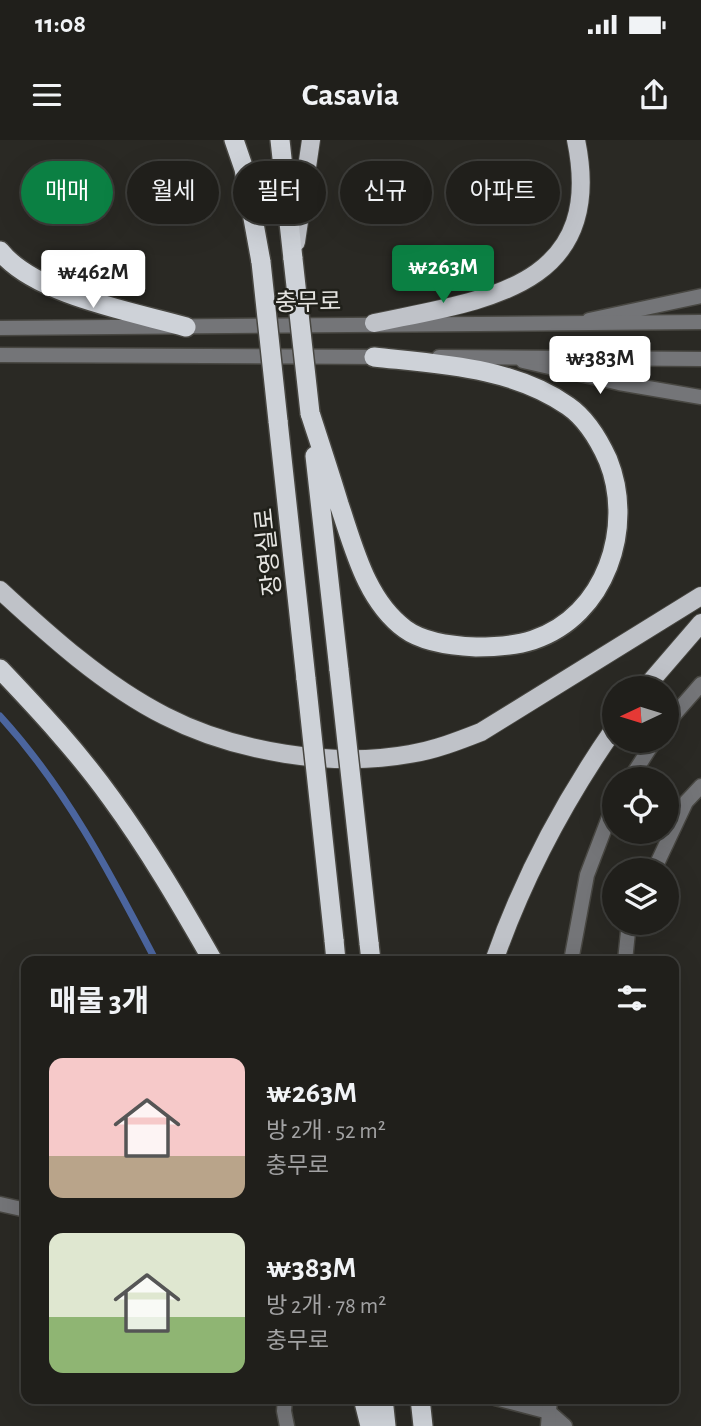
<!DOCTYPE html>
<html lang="ko">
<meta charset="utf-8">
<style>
body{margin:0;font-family:"Alegreya Sans","Noto Sans KR",sans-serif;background:#2d2c28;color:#f1f3f6;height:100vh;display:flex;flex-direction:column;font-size:26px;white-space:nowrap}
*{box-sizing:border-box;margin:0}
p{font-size:23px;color:#a2a2a3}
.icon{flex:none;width:38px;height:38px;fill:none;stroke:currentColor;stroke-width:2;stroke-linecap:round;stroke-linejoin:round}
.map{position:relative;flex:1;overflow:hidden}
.details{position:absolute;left:21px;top:816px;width:658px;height:448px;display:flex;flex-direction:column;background:#201f1b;border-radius:14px;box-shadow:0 7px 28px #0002,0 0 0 2px #3d3d3a}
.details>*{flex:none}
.top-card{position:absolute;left:21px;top:21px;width:660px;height:63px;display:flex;gap:14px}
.needle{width:46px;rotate:266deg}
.controls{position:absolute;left:602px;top:536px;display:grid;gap:14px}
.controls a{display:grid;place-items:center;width:77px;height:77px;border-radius:50%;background:#201f1b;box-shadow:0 7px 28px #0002,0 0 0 2px #3d3d3a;font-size:35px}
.price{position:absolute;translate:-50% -60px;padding:0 16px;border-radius:7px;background:#fff;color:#222;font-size:23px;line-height:46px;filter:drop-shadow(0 2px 4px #0008)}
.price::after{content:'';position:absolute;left:50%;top:42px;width:21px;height:16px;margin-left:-10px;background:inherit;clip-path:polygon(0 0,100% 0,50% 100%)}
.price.active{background:#0b8043;color:#fff}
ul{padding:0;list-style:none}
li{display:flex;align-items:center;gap:21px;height:175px;padding:0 28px}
li span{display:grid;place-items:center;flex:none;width:196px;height:140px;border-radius:14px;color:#555}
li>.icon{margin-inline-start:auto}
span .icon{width:84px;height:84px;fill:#fffc;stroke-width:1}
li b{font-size:30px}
h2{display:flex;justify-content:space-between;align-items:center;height:84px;padding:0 28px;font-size:30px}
.chip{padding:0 24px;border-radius:32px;background:#201f1b;box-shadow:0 7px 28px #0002,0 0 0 2px #3d3d3a;font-size:24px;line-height:63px}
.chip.active{background:#0b8043;color:#fff}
.status{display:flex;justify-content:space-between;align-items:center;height:49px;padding:0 35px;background:#201f1b;direction:ltr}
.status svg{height:19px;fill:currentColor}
header{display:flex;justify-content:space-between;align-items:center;height:91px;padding:0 28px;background:#201f1b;font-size:32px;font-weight:600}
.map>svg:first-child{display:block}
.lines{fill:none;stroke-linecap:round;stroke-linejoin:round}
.stream{stroke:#4b659e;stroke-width:7}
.minor-casing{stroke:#484742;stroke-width:17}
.tertiary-casing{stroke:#484742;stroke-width:17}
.primary-casing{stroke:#484742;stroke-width:20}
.trunk-casing{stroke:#484742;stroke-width:22}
.minor{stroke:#747578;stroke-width:14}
.tertiary{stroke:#747578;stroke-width:14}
.primary{stroke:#bfc2c8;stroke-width:18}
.trunk{stroke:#ced2d8;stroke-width:19}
.trunk-bridge-casing{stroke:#484742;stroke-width:22;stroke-linecap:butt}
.trunk-bridge{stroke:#ced2d8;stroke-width:19}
.labels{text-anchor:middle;stroke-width:5;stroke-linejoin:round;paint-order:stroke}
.street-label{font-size:24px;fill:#e6e5e2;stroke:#20201a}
</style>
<div class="status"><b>11:08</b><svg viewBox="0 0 49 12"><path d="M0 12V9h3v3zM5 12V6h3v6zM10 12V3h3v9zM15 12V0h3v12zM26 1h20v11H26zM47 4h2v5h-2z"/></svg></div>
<header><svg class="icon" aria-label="menu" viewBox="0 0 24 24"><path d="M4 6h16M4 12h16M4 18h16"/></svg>Casavia<svg class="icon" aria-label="share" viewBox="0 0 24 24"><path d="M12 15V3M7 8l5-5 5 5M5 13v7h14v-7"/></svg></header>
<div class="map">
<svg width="701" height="1286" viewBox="0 0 701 1286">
<rect width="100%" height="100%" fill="#2a2924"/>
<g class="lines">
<path class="stream" d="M 0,576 C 66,648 111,735 156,821"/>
<defs>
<path id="minor" d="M 589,180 L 701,156
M 523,221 L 619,243 L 701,257
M 654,730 L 686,662 L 701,646
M 625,821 L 629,782
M 0,1064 L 26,1070
M 285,1258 L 284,1271 L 287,1286
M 495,1258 L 549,1272 L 565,1286"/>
<path id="tertiary" d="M 0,188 L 701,182
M 0,215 L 384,217
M 439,217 L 701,219
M 667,583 L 701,544
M 630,639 L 655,600
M 571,821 L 587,735 L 614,664
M 548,1286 L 550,1258"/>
<path id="primary" d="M 296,102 L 311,0
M 374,183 C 483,160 607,149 576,0
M 0,450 C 50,496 104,545 165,576 C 235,612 333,628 410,614 C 435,610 458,601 481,592 L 701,456
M 645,548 L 701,483
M 494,821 C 523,738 564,661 614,589"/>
<path id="trunk" d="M 234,0 L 244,29 L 261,122
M 280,0 L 293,119
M 0,111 C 35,155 134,172 186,187
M 310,273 C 320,304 330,334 339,364 C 354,408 366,460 405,489 C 424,503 453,506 476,507 C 495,507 515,506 533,500 C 606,476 635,387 608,320 C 599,300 587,279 568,266 C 513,227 438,224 374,217
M 278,281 L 306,539
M 315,316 L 339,530
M 0,529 C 39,570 78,612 111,658 C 149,710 181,765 213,821
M 334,800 L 336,821
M 369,803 L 371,821
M 363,1258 L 370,1286
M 383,1258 L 386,1286
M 420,1258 L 423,1286"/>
</defs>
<use href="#minor" class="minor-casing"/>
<use href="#tertiary" class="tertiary-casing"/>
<use href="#primary" class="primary-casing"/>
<use href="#trunk" class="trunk-casing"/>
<use href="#minor" class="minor"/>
<use href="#tertiary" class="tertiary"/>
<use href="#primary" class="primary"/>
<use href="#trunk" class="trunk"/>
<defs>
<path id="trunk-bridge" d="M 293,119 L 310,273
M 261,122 L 278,281
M 339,530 L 369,803
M 306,539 L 334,800"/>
</defs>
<use href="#trunk-bridge" class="trunk-bridge-casing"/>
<use href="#trunk-bridge" class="trunk-bridge"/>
</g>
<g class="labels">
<g class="street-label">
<text transform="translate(308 162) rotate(-1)" y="8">충무로</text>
<text transform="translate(268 412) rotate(-96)" y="8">장영실로</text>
</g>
</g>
</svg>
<div class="controls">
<a><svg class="needle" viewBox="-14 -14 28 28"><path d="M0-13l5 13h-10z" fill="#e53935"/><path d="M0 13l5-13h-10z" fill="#a2a2a3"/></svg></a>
<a><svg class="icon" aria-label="locate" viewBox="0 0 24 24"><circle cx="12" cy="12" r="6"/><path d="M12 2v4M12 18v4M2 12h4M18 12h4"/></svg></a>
<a><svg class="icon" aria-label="layers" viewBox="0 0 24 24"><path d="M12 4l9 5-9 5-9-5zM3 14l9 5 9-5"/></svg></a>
</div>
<b class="price active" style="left:443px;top:165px">₩263M</b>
<b class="price" style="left:93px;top:170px">₩462M</b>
<b class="price" style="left:600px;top:256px">₩383M</b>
<div class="top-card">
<a class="chip active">매매</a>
<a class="chip">월세</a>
<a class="chip">필터</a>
<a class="chip">신규</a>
<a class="chip">아파트</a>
</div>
<section class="details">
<h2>매물 3개<svg class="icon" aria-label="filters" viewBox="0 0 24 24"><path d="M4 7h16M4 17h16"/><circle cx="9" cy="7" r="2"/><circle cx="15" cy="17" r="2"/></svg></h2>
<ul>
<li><span style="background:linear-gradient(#f6c9c9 70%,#b9a48a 0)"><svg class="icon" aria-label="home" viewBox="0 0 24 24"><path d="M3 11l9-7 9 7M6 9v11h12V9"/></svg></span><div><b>₩263M</b><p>방 2개 · 52 m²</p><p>충무로</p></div></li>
<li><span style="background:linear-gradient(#dfe7d0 60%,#8fb573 0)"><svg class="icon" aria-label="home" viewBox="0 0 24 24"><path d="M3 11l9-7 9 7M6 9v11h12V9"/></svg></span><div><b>₩383M</b><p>방 2개 · 78 m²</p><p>충무로</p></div></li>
</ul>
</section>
</div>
